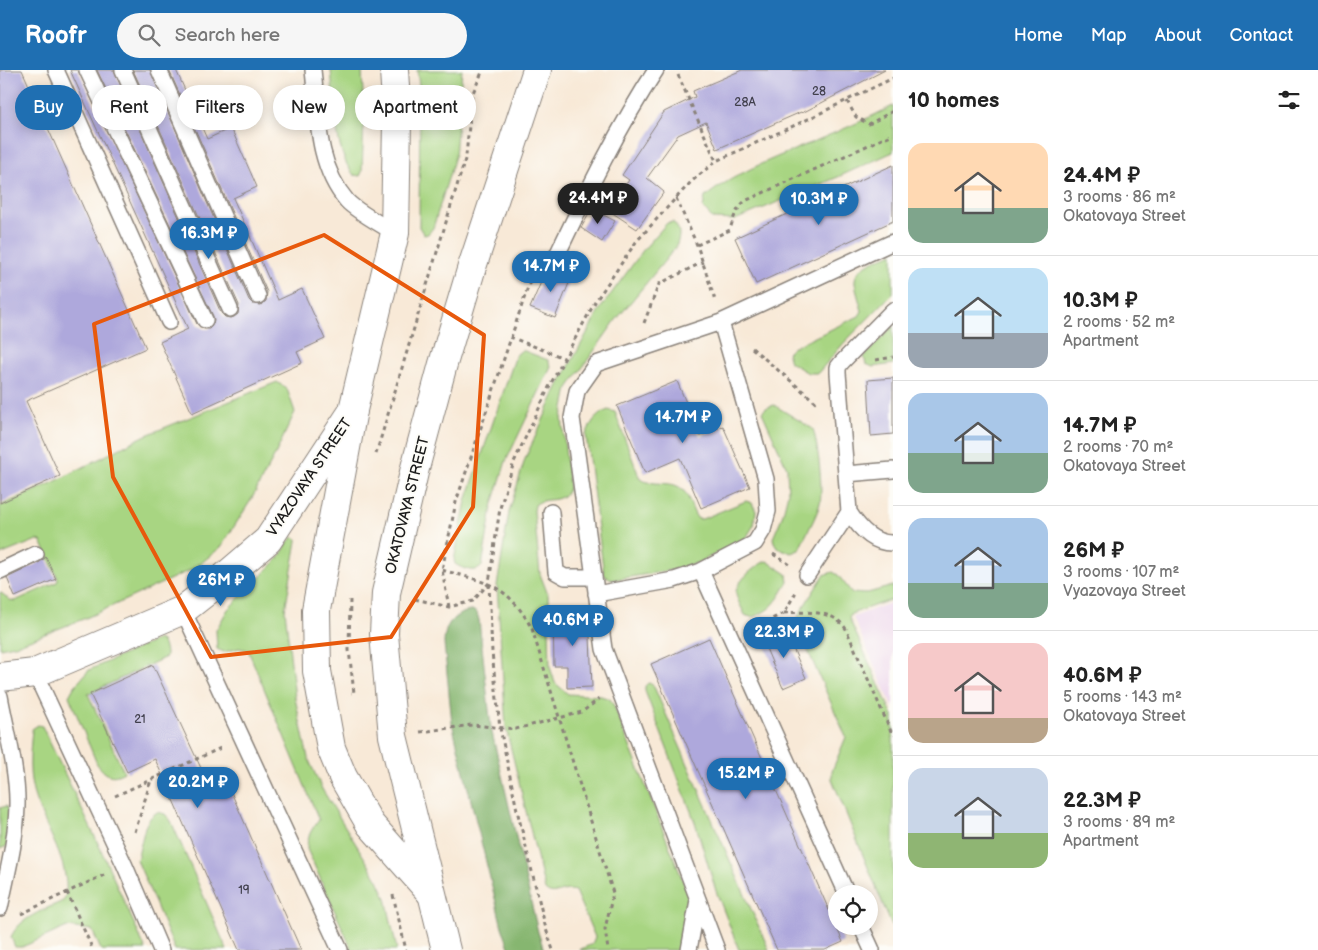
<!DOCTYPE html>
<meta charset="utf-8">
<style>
body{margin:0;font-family:"Balsamiq Sans",sans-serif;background:#f6f6f6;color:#222;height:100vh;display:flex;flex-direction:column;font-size:19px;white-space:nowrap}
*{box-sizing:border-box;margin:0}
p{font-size:16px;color:#767676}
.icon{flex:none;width:28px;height:28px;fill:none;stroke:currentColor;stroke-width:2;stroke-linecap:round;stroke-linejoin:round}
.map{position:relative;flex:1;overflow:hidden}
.panel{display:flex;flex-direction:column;background:#fff;width:425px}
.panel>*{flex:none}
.guide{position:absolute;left:15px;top:15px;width:475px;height:45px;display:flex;gap:10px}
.fabs{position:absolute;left:828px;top:815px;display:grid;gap:10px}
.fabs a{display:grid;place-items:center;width:50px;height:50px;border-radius:50%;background:#fff;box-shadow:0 2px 12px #0003;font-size:25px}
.price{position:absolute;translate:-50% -42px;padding:0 11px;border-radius:18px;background:#1f6fb2;color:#fff;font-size:16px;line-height:32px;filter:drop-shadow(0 1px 2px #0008)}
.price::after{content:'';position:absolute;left:50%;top:30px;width:15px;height:11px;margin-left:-8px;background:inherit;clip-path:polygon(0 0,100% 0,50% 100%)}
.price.active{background:#222;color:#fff}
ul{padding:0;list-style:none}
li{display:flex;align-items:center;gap:15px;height:125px;padding:0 15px}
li+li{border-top:1px solid #e0e0e0}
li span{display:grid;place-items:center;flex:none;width:140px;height:100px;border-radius:15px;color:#555}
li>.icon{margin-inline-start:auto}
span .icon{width:60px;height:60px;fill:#fffc;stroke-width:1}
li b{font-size:21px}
h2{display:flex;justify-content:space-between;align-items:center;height:60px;padding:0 15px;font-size:21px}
.tag{padding:0 18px;border-radius:22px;background:#fff;box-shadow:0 2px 12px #0003;font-size:18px;line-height:45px}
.tag.active{background:#1f6fb2;color:#fff}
header{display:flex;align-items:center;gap:30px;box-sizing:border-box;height:70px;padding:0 25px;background:#1f6fb2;color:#fff}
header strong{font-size:24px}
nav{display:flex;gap:28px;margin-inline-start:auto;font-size:18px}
.search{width:350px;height:45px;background:#f6f6f6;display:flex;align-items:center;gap:12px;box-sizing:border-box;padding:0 18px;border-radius:28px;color:#767676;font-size:19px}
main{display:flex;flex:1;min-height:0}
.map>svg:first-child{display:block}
.built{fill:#ebd1eb}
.green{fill:#a8d582;stroke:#62784f}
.forest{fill:#86b670;stroke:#516946}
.building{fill:#aea8dc}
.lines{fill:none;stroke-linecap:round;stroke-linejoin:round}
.service-casing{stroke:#8a827a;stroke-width:18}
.minor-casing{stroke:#8a827a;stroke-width:30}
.primary-casing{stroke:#8a827a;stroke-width:30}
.trunk-casing{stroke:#8a827a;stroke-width:30}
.path{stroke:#8a827a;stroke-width:3;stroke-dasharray:4 4;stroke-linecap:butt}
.service{stroke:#fff;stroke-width:15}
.minor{stroke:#fff;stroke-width:28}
.primary{stroke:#fff;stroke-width:28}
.trunk{stroke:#fff;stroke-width:28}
.marked{fill:none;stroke:#e8590c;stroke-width:4;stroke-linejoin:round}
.labels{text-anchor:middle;stroke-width:4;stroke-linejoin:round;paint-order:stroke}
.number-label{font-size:12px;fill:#403f4c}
.street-label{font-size:15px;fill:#1c1c1c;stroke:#fdfcf7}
</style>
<header>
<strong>Roofr</strong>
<div class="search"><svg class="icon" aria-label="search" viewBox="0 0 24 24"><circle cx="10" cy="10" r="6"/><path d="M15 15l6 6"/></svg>Search here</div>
<nav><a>Home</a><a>Map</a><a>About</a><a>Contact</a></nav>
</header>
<main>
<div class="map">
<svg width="893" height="880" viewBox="0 0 893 880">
<rect width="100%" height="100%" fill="#fdfcf7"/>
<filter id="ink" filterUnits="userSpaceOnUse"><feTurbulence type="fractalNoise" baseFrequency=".02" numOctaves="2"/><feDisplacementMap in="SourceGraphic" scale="10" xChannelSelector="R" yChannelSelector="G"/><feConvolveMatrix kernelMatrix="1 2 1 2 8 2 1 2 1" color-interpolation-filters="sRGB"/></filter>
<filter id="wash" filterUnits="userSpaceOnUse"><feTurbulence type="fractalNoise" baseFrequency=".0096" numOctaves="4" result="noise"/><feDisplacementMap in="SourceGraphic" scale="20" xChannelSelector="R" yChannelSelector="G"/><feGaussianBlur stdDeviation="1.12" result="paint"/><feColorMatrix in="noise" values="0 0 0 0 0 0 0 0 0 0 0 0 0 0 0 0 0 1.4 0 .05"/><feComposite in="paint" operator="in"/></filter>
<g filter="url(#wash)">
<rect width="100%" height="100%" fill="#f8e9d7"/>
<path class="built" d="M 893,532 L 893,638 L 853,547 Z"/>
<path class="green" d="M 331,0 L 362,0 L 364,49 L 362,102 L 360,106 L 354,105 C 334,83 334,30 331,0 Z
M 417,0 L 462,0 L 455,86 L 433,158 L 428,164 L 424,165 L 419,157 L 420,22 Z
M 893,36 L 893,82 L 838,107 L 735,150 L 713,149 L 703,138 L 705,127 C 734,104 767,91 801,77 C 832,64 863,51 893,36 Z
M 673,152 C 681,160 680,166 676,177 L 616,250 L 568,318 L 562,347 L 569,418 C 561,436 546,425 535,435 L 534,441 L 540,504 L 548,525 L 550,597 L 555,613 L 568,624 L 601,626 L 610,629 L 614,636 L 689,826 L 681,880 L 579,880 L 592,874 L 595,867 L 575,821 C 561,817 554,829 545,820 L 506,658 L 497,516 L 509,442 L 525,389 L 559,315 L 600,239 L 644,179 L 667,153 Z
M 893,183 L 893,223 L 843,274 L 818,303 L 808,303 L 790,292 L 787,283 L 792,278 L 859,246 L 862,241 C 860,232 856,222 855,213 C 853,196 881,188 893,183 Z
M 893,256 L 893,294 L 873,297 L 866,294 L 864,287 Z
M 522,280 L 548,290 L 551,297 L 506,391 L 492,437 L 482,496 C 476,504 463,499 455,494 L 454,490 L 466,431 L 516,285 Z
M 277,312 L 287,319 L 295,342 L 274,387 L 251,430 L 221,477 L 195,498 L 86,548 L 19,574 L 0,578 L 0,522 L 10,530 L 15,531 L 57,512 L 58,509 L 41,471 L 37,470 L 0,485 L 0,436 L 54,412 L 144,366 Z
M 774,335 L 813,359 C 818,375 823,417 820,433 C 816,449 805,465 799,480 L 791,483 L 777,477 L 774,472 L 773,468 L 782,447 L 788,423 L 787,398 L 762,342 L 766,338 Z
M 608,340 L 615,342 L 640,409 C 653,417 673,409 683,420 C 691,428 691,441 698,449 L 702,449 L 746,431 L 752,433 L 756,441 L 754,455 L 746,468 L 700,492 L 673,500 L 612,510 L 604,505 L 586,365 C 591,353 595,345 608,340 Z
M 293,467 L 297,469 L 297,471 L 285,540 L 295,628 L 308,688 L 322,719 L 378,810 L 386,828 L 397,880 L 352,880 L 307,779 C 307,766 311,760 319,750 L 248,580 L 239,578 L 224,582 L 217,579 L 216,560 L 228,539 L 279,488 L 289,471 Z
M 767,491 L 787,504 L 788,512 C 780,525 775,537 760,544 C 754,547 751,548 745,545 C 742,538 736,529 736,522 C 736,512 758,493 767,491 Z
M 833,502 L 838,505 L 852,523 L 864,524 L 893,516 L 893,529 L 851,544 L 849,548 L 893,646 L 893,859 L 832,709 L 832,701 L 846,667 L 798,558 L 798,547 L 804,536 L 824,505 Z
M 159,569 C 165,574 166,579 166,587 L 88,624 L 124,702 C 111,710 105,704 97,694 L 69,626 L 74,617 L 89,600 Z
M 648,613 L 652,614 L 655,619 L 769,880 L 739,880 L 716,821 L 695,752 L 645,621 L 645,616 Z
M 38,655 L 42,656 L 96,769 L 146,880 L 101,880 L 92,860 L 67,857 L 22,877 L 15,877 L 11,867 C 19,848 44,840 63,831 L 66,825 C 69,792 47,761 36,731 C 27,707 30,683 32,659 Z
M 6,736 L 9,741 L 7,776 L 0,779 L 0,738 Z
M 157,742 L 165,744 L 171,751 L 227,880 L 175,880 L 137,790 L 145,757 L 149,749 Z"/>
<path class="forest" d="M 472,540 L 477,543 L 479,550 L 491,658 L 538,862 L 544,880 L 510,880 L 502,857 L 452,653 L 444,573 C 445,553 453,545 472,540 Z"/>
<g id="blocks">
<path class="building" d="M 0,0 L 22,0 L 146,278 L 26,331 L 60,406 L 0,433 Z
M 70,0 L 78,0 L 197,254 L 204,259 L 209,259 L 212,256 L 214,251 L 213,246 L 97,0 L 114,0 L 221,243 L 225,247 L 230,248 L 234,247 L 238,244 L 239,235 L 133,0 L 150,0 L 249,230 L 253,234 L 261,235 L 266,231 L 267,222 L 169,0 L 176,0 L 207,69 L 231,58 L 257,117 L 233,128 L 278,230 L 302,219 L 325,269 L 297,282 L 302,293 L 192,343 L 160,272 L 188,259 Z
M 742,0 L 885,0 L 802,43 L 801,42 L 717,79 L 706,52 L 678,65 L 647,108 L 664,122 L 637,159 L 608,140 L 629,110 L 622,105 L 664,42 L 695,27 L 693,21 Z
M 893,95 L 893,151 L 756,214 L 735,168 Z
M 592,139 L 615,151 L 602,172 L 581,158 Z
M 547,198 L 571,208 L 555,248 L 530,238 Z
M 893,308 L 893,364 L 871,366 L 868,310 Z
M 677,311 L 700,366 L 723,356 L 750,417 L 701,438 L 680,388 L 645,403 L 617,336 Z
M 46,487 L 56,509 L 15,527 L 7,508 L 40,492 Z
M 589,542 L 592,617 L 567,618 L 567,596 L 554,596 L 553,543 Z
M 785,560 L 806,608 L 783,618 L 762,569 Z
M 709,568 L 843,872 L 825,880 L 777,880 L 651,594 Z
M 153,595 L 207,711 L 223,704 L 301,880 L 239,880 L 155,689 L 127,702 L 90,624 Z"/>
</g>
</g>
<g filter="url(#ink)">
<use href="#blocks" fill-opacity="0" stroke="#8a827a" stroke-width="1"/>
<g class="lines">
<defs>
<path id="service" d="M 56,0 L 169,252
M 87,0 L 205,250
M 123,0 L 230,239
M 159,0 L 258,226
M 313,0 C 318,44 316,95 347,131 C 355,140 383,156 395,163
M 558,183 C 588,120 618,58 656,0
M 893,240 L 842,292 L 838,297 L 838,303 L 849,442 C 859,458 873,474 893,473
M 721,252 L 766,409 L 768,441 L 763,460 L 755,473 L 701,501 L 847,824
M 846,404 L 893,400
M 551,442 L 556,502 L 565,507 L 594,507
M 0,501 L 36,484
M 807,505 L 849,442
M 596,524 L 674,510 L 701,501
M 183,540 L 340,880
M 35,603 L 125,796 L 161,880
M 0,626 C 6,659 18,702 17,736 C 16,771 7,804 0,838
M 861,856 L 872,880
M 689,880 L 698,830
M 717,880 L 604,579 L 572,348 L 577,321 L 596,294 L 721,252 L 893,172"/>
<path id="minor" d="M 0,607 L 35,603 L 183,540 L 220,511 L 268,470 L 353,341"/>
<path id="primary" d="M 446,880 L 393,666 L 384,564 L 386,523 L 415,398 L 443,294 L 471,200 L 537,0"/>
<path id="trunk" d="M 394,0 L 397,50 L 395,163 L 353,340 L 316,540 L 317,601 L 331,678 L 343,707 L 370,754 L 431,823"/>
</defs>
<use href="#service" class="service-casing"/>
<use href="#minor" class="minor-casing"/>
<use href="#primary" class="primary-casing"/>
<use href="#trunk" class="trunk-casing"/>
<path class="path" d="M 678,5 L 716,91
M 847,31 L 856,47 L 869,54 L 893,41
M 676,128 L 697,175 L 715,230
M 697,175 L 730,160 C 733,149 736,139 745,131 L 893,64
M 644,253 L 659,214 L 703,192
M 510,267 L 564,288
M 752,278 L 818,334
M 876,290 L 893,287
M 376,384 L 466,86 L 472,25 L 483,0
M 773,484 L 789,494
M 442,500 C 488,513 508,514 532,559 L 613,823 L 605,859 L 608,880
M 489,514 L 492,582 L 500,658 L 517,740 L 546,859 L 553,880
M 415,529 L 449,537 L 473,531 L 489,513 L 500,438 L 514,392 L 550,315 L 595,232 L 636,172 L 676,128 L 692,111 L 716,91 L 802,52 L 893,8
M 350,530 L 349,580 L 354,623 L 351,623
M 449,537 L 442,500 L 456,432 L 537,190
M 784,543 C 806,542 833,539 846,559 L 893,666
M 751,559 L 784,543 L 796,522
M 420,662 L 472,655 L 516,659 L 582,642 L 599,629
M 115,726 L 223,677
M 135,762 L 151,710
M 67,822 L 93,880
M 393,825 L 406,880
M 21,844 L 106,804"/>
<use href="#service" class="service"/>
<use href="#minor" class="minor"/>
<use href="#primary" class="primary"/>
<use href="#trunk" class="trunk"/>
</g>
</g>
<path class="marked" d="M 324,165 L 484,265 L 473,437 L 391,567 L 211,587 L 113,407 L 94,254 Z"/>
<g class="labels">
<g class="number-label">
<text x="819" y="25">28</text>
<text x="745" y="36">28А</text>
<text x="140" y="653">21</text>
<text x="244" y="824">19</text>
</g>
<g class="street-label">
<text transform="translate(309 407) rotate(-56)" y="5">VYAZOVAYA STREET</text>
<text transform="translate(407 435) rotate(-76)" y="5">OKATOVAYA STREET</text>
</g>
</g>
</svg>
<div class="fabs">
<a><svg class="icon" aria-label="locate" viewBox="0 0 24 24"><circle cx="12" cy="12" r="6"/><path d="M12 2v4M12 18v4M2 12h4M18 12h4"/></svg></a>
</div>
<b class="price active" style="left:598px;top:155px">24.4M ₽</b>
<b class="price" style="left:819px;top:156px">10.3M ₽</b>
<b class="price" style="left:209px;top:190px">16.3M ₽</b>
<b class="price" style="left:551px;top:223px">14.7M ₽</b>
<b class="price" style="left:683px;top:374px">14.7M ₽</b>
<b class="price" style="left:221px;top:537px">26M ₽</b>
<b class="price" style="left:573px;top:577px">40.6M ₽</b>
<b class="price" style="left:784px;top:589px">22.3M ₽</b>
<b class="price" style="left:746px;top:730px">15.2M ₽</b>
<b class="price" style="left:198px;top:739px">20.2M ₽</b>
<div class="guide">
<a class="tag active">Buy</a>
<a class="tag">Rent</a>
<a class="tag">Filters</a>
<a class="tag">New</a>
<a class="tag">Apartment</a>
</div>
</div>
<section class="panel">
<h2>10 homes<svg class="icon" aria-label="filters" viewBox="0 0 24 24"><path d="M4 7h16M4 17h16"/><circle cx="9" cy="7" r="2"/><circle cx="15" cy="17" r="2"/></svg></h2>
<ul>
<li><span style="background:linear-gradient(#ffd9b3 65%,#7fa58c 0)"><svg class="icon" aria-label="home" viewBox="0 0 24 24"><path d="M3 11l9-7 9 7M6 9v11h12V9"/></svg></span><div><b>24.4M ₽</b><p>3 rooms · 86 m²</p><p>Okatovaya Street</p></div></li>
<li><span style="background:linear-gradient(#bfe0f5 65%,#9aa5b1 0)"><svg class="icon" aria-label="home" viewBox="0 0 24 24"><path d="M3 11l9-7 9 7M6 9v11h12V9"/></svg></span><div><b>10.3M ₽</b><p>2 rooms · 52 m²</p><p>Apartment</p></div></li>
<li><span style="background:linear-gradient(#a9c7e8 60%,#7fa58c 0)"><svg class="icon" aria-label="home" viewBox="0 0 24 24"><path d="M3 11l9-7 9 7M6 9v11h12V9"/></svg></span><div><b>14.7M ₽</b><p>2 rooms · 70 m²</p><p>Okatovaya Street</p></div></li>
<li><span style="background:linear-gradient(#a9c7e8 65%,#7fa58c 0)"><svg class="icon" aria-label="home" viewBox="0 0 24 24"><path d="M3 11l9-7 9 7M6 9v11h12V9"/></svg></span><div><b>26M ₽</b><p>3 rooms · 107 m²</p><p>Vyazovaya Street</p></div></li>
<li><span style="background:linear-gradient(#f6c9c9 75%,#b9a48a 0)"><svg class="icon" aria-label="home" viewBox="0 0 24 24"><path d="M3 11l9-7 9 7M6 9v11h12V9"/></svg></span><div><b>40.6M ₽</b><p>5 rooms · 143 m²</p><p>Okatovaya Street</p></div></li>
<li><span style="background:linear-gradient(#c9d6e8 65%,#8fb573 0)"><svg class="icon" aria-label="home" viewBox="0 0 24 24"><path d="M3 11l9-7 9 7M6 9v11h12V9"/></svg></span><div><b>22.3M ₽</b><p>3 rooms · 89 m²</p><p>Apartment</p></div></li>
</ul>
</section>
</main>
